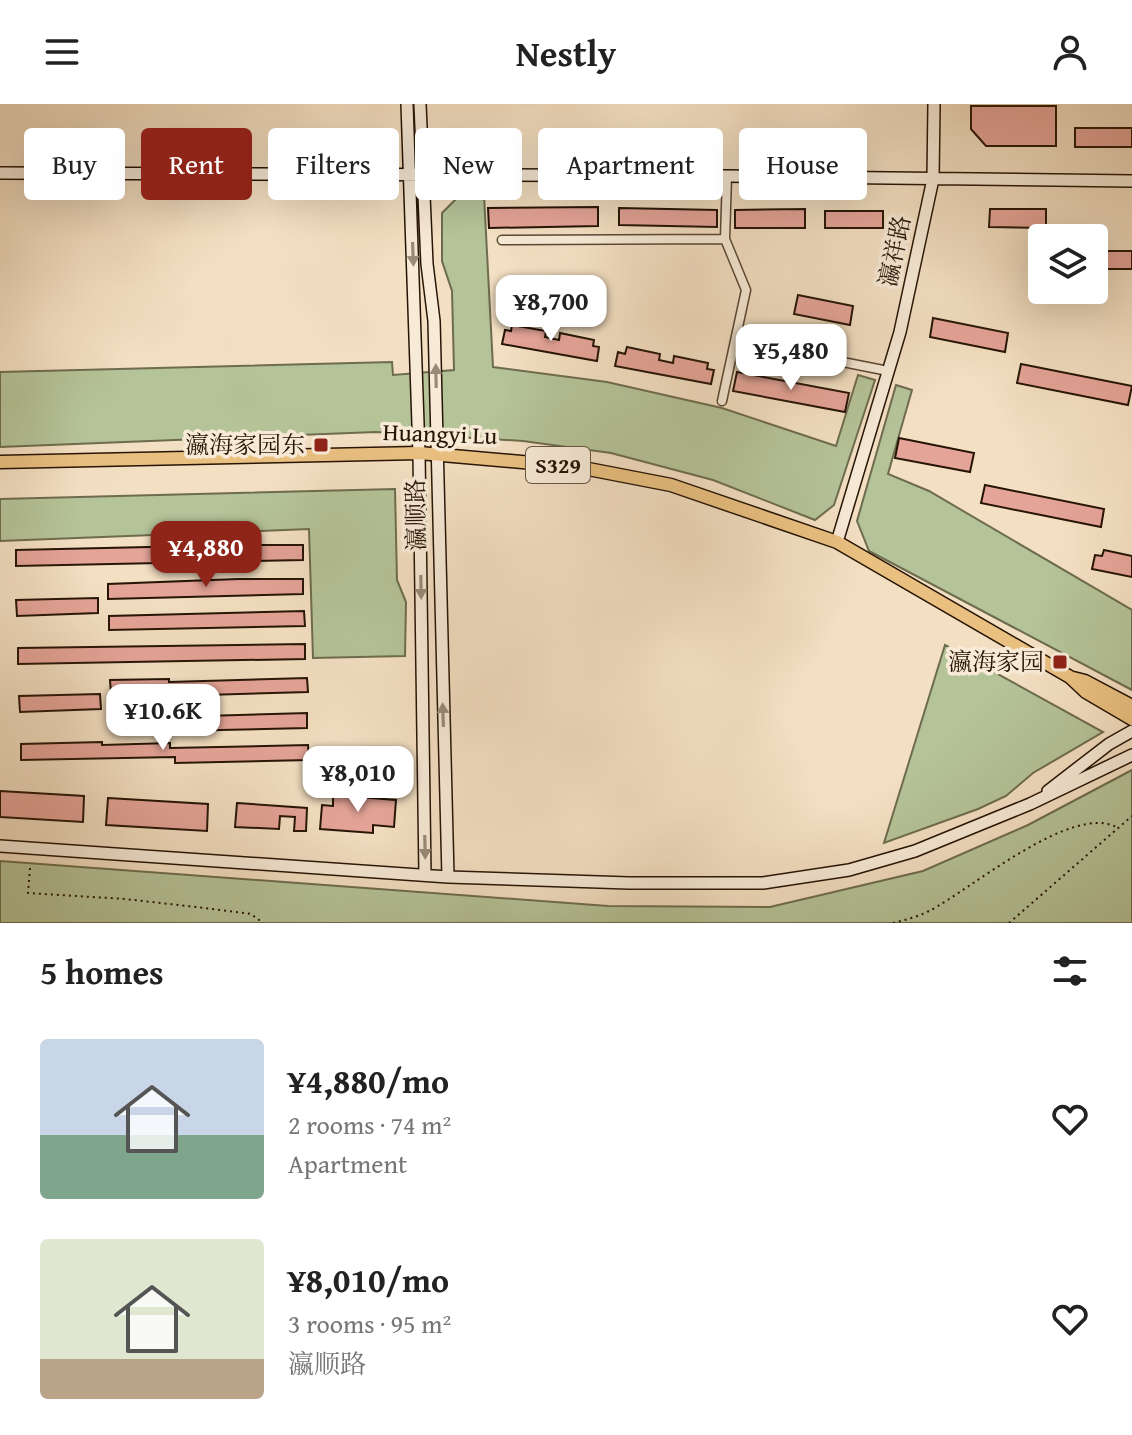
<!DOCTYPE html>
<meta charset="utf-8">
<style>
body{margin:0;font-family:"Gentium Book Plus","Noto Serif SC",serif;background:#f2f2f2;color:#222;height:100vh;display:flex;flex-direction:column;font-size:30px;white-space:nowrap}
*{box-sizing:border-box;margin:0}
p{font-size:26px;color:#767676}
.icon{flex:none;width:44px;height:44px;fill:none;stroke:currentColor;stroke-width:2;stroke-linecap:round;stroke-linejoin:round}
.map{position:relative;height:819px;overflow:hidden}
.panel{display:flex;flex-direction:column;background:#fff;flex:1}
.panel>*{flex:none}
.top-card{position:absolute;left:24px;top:24px;width:1084px;height:72px;display:flex;gap:16px}
.buttons{position:absolute;left:1028px;top:120px;display:grid;gap:16px}
.buttons a{display:grid;place-items:center;width:80px;height:80px;border-radius:8px;background:#fff;box-shadow:0 8px 32px #0002;font-size:40px}
.price{position:absolute;translate:-50% -68px;padding:0 18px;border-radius:16px;background:#fff;color:#222;font-size:26px;line-height:52px;filter:drop-shadow(0 2px 4px #0008)}
.price::after{content:'';position:absolute;left:50%;top:48px;width:24px;height:18px;margin-left:-12px;background:inherit;clip-path:polygon(0 0,100% 0,50% 100%)}
.price.selected{background:#8f2418;color:#fff}
ul{padding:0;list-style:none}
li{display:flex;align-items:center;gap:24px;height:200px;padding:0 40px}
li span{display:grid;place-items:center;flex:none;width:224px;height:160px;border-radius:8px;color:#555}
li>.icon{margin-inline-start:auto}
span .icon{width:96px;height:96px;fill:#fffc;stroke-width:1}
li b{font-size:34px}
h2{display:flex;justify-content:space-between;align-items:center;height:96px;padding:0 40px;font-size:34px}
.chip{padding:0 28px;border-radius:8px;background:#fff;box-shadow:0 8px 32px #0002;font-size:28px;line-height:72px}
.chip.selected{background:#8f2418;color:#fff}
header{display:flex;justify-content:space-between;align-items:center;height:104px;padding:0 40px;background:#fff;font-size:36px;font-weight:700}
.map>svg:first-child{display:block}
.green{fill:#b5c398;stroke:#6e6c4e;stroke-width:2}
.building{fill:#e5a498;stroke:#261405;stroke-width:2}
.lines{fill:none;stroke-linecap:round;stroke-linejoin:round}
.street-casing{stroke:#594734;stroke-width:11}
.secondary-casing{stroke:#261405;stroke-width:14}
.primary-casing{stroke:#261405;stroke-width:15}
.path{stroke:#261405;stroke-width:2;stroke-dasharray:2 4;stroke-linecap:butt}
.street{stroke:#f7ead7;stroke-width:8}
.secondary{stroke:#f7ead7;stroke-width:11}
.primary{stroke:#eac081;stroke-width:12}
.oneway{fill:#998a78}
.poi-dot{fill:#8f2418;stroke:#f7ead7;stroke-width:3}
.labels{text-anchor:middle;stroke-width:7;stroke-linejoin:round;paint-order:stroke}
.shield{fill:#f7ead7;stroke:#655444;stroke-width:2}
.shield-label{font-size:22px;font-weight:bold;fill:#261405}
.street-label{font-size:24px;fill:#261405;stroke:#f7ead7}
.poi-label{font-size:24px;fill:#261405;stroke:#f7ead7;text-anchor:end}
</style>
<header><svg class="icon" aria-label="menu" viewBox="0 0 24 24"><path d="M4 6h16M4 12h16M4 18h16"/></svg>Nestly<svg class="icon" aria-label="person" viewBox="0 0 24 24"><circle cx="12" cy="8" r="4"/><path d="M4 21q1-7 8-7t8 7"/></svg></header>
<div class="map">
<svg width="1132" height="819" viewBox="0 0 1132 819">
<rect width="100%" height="100%" fill="#f3dfc2"/>
<filter id="stains"><feTurbulence type="fractalNoise" baseFrequency=".0025" numOctaves="4"/><feColorMatrix values="0 0 0 0 .2 0 0 0 0 .09 0 0 0 0 .02 0 0 0 .5 -.17"/></filter>
<radialGradient id="worn" r=".72"><stop offset=".6" stop-color="#630" stop-opacity="0"/><stop offset="1" stop-color="#630" stop-opacity=".3"/></radialGradient>
<path class="green" d="M 460,91 L 484,91 L 493,263 L 607,278 L 722,304 L 836,342 L 858,271 L 875,276 L 834,401 L 815,416 L 713,376 L 611,349 L 523,337 L 376,328 L 0,343 L 0,268 L 392,258 L 393,271 L 454,266 L 452,187 L 442,157 L 442,109 Z
M 896,281 L 912,286 L 888,370 L 929,387 L 1132,506 L 1132,586 L 869,447 L 857,417 Z
M 395,385 L 397,476 L 406,498 L 405,552 L 313,554 L 309,425 L 0,437 L 0,395 Z
M 945,541 L 1103,628 L 1033,669 L 1006,692 L 978,705 L 884,739 Z
M 1132,666 L 1132,819 L 0,819 L 0,757 L 608,802 L 770,803 L 923,767 L 1028,721 Z"/>
<path class="building" d="M 971,2 L 1056,2 L 1056,42 L 986,42 L 971,25 Z
M 1075,24 L 1132,24 L 1132,43 L 1075,43 Z
M 598,103 L 598,122 L 489,124 L 488,104 Z
M 619,104 L 717,106 L 717,123 L 619,121 Z
M 805,105 L 805,124 L 735,124 L 735,106 Z
M 990,105 L 1046,105 L 1046,124 L 989,123 Z
M 825,107 L 883,107 L 883,124 L 825,124 Z
M 1094,147 L 1132,147 L 1132,165 L 1094,165 Z
M 798,191 L 853,202 L 850,221 L 794,210 Z
M 933,214 L 1008,229 L 1005,248 L 930,233 Z
M 512,221 L 546,227 L 545,233 L 559,236 L 560,229 L 594,236 L 593,242 L 599,243 L 597,257 L 502,240 L 505,226 L 511,227 Z
M 627,243 L 660,250 L 659,256 L 673,259 L 674,252 L 708,259 L 707,265 L 714,266 L 711,280 L 615,262 L 618,248 L 625,250 Z
M 1021,260 L 1132,282 L 1128,301 L 1017,279 Z
M 737,268 L 849,289 L 845,308 L 733,287 Z
M 899,334 L 974,349 L 970,368 L 895,354 Z
M 985,381 L 1104,405 L 1101,423 L 981,399 Z
M 238,441 L 303,441 L 303,456 L 16,462 L 16,446 Z
M 1104,446 L 1132,452 L 1132,473 L 1092,465 L 1095,451 L 1102,452 Z
M 238,475 L 303,475 L 303,490 L 108,495 L 108,480 Z
M 98,494 L 98,509 L 17,512 L 16,496 Z
M 304,507 L 305,522 L 109,526 L 109,512 Z
M 305,540 L 305,555 L 18,560 L 18,544 Z
M 307,574 L 308,588 L 173,592 L 173,589 L 111,590 L 110,576 L 169,575 L 169,578 Z
M 100,590 L 101,605 L 20,608 L 19,592 Z
M 170,607 L 170,613 L 307,609 L 307,624 L 173,627 L 173,621 L 112,622 L 112,608 Z
M 102,638 L 102,641 L 170,639 L 170,644 L 308,641 L 309,656 L 175,659 L 175,653 L 21,656 L 21,640 Z
M 0,687 L 84,692 L 83,718 L 0,713 Z
M 333,691 L 396,696 L 394,723 L 373,721 L 373,729 L 320,725 L 322,701 L 333,702 Z
M 108,694 L 208,700 L 207,727 L 106,721 Z
M 237,699 L 307,704 L 306,727 L 294,727 L 295,713 L 280,712 L 279,725 L 235,723 Z"/>
<g class="lines">
<defs>
<path id="street" d="M 502,136 L 725,135
M 737,237 L 888,267
M 722,297 L 746,186 L 725,135 L 727,72"/>
<path id="secondary" d="M 407,0 L 419,349 L 425,771
M 420,0 L 427,160 L 434,217 L 448,773
M 0,69 L 727,72 L 1132,77
M 837,438 L 900,228 L 933,75 L 934,0
M 1048,687 L 1109,640 L 1132,627
M 0,742 L 448,773 L 629,779 L 763,779 L 849,766 L 915,747 L 1030,700 L 1132,651"/>
<path id="primary" d="M 0,358 L 419,349 L 578,363 L 671,381 L 837,438 L 1070,573 L 1086,588 L 1132,615
M 1073,574 L 1085,577 L 1132,602"/>
</defs>
<use href="#street" class="street-casing"/>
<use href="#secondary" class="secondary-casing"/>
<use href="#primary" class="primary-casing"/>
<path class="path" d="M 30,764 L 28,789 L 125,795 L 196,803 L 251,810 L 263,819
M 893,819 C 905,816 917,813 929,807 C 969,787 1073,697 1118,724
M 1009,819 L 1132,712"/>
<use href="#street" class="street"/>
<use href="#secondary" class="secondary"/>
<use href="#primary" class="primary"/>
</g>
<defs><path id="oneway-solid" d="M-6-.8H1V-3.2L6.5 0L1 3.2V.8H-6Z" transform="scale(2)"/></defs>
<g class="oneway">
<use href="#oneway-solid" transform="translate(413 150) rotate(88)"/>
<use href="#oneway-solid" transform="translate(436 272) rotate(-91)"/>
<use href="#oneway-solid" transform="translate(421 483) rotate(89)"/>
<use href="#oneway-solid" transform="translate(443 611) rotate(-92)"/>
<use href="#oneway-solid" transform="translate(425 743) rotate(89)"/>
</g>
<g class="poi-dot">
<rect x="313" y="333" width="16" height="16" rx="4"/>
<rect x="1052" y="550" width="16" height="16" rx="4"/>
</g>
<g class="labels">
<rect class="shield" x="526" y="343" width="64" height="36" rx="6"/>
<g class="shield-label">
<text x="558" y="369">S329</text>
</g>
<g class="street-label">
<text transform="translate(895 147) rotate(-78)" y="8">瀛祥路</text>
<text transform="translate(440 330) rotate(2)" y="8">Huangyi Lu</text>
<text transform="translate(416 411) rotate(-91)" y="8">瀛顺路</text>
</g>
<g class="poi-label">
<text x="305" y="349">瀛海家园东</text>
<text x="1044" y="566">瀛海家园</text>
</g>
</g>
<rect width="100%" height="100%" filter="url(#stains)"/>
<rect width="100%" height="100%" fill="url(#worn)"/>
</svg>
<div class="buttons">
<a><svg class="icon" aria-label="layers" viewBox="0 0 24 24"><path d="M12 4l9 5-9 5-9-5zM3 14l9 5 9-5"/></svg></a>
</div>
<b class="price" style="left:551px;top:239px">¥8,700</b>
<b class="price" style="left:791px;top:288px">¥5,480</b>
<b class="price selected" style="left:206px;top:485px">¥4,880</b>
<b class="price" style="left:163px;top:648px">¥10.6K</b>
<b class="price" style="left:358px;top:710px">¥8,010</b>
<div class="top-card">
<a class="chip">Buy</a>
<a class="chip selected">Rent</a>
<a class="chip">Filters</a>
<a class="chip">New</a>
<a class="chip">Apartment</a>
<a class="chip">House</a>
</div>
</div>
<section class="panel">
<h2>5 homes<svg class="icon" aria-label="filters" viewBox="0 0 24 24"><path d="M4 7h16M4 17h16"/><circle cx="9" cy="7" r="2"/><circle cx="15" cy="17" r="2"/></svg></h2>
<ul>
<li><span style="background:linear-gradient(#c9d6e8 60%,#7fa58c 0)"><svg class="icon" aria-label="home" viewBox="0 0 24 24"><path d="M3 11l9-7 9 7M6 9v11h12V9"/></svg></span><div><b>¥4,880/mo</b><p>2 rooms · 74 m²</p><p>Apartment</p></div><svg class="icon" aria-label="heart" viewBox="0 0 24 24"><path d="M12 20l-8-8c-3-5 5-10 8-4 3-6 11-1 8 4z"/></svg></li>
<li><span style="background:linear-gradient(#dfe7d0 75%,#b9a48a 0)"><svg class="icon" aria-label="home" viewBox="0 0 24 24"><path d="M3 11l9-7 9 7M6 9v11h12V9"/></svg></span><div><b>¥8,010/mo</b><p>3 rooms · 95 m²</p><p>瀛顺路</p></div><svg class="icon" aria-label="heart" viewBox="0 0 24 24"><path d="M12 20l-8-8c-3-5 5-10 8-4 3-6 11-1 8 4z"/></svg></li>
</ul>
</section>
